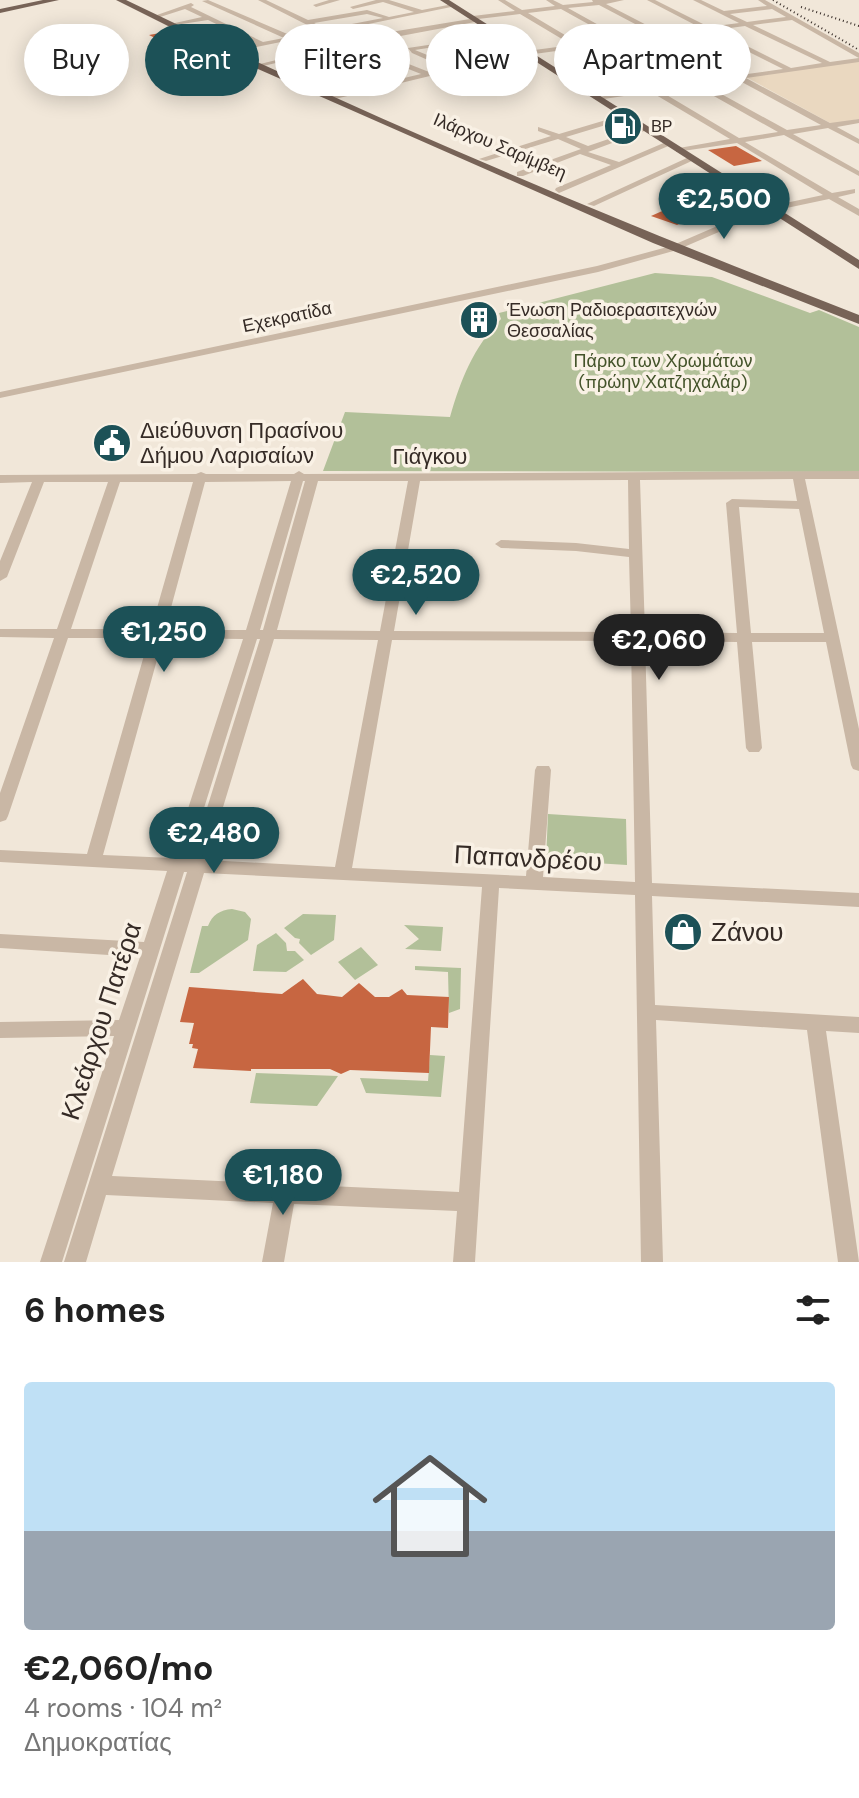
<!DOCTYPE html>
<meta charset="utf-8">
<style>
body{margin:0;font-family:"DM Sans",sans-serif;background:#f6f6f6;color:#222;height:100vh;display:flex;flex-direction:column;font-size:30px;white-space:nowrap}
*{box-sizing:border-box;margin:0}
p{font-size:26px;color:#767676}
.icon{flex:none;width:44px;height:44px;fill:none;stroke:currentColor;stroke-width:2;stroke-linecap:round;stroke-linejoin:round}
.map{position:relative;height:1262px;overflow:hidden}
.sheet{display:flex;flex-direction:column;background:#fff;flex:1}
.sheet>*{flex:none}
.top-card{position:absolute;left:24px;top:24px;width:812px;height:72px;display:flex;gap:16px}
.price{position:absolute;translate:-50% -68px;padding:0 18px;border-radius:28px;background:#1c5157;color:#fff;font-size:26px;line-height:52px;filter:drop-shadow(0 2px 4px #0008)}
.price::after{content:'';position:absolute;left:50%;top:48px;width:24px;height:18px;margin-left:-12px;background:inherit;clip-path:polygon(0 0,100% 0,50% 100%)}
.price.current{background:#222;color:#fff}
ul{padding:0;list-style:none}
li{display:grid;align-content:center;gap:16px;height:424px;padding:0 24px}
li+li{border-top:2px solid #e0e0e0}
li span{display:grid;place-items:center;height:248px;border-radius:8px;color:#555}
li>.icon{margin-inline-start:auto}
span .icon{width:144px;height:144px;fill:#fffc;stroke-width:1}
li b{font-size:34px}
h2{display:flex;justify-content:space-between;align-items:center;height:96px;padding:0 24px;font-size:34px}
.tag{padding:0 28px;border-radius:36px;background:#fff;box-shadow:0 4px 20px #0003;font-size:28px;line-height:72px}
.tag.current{background:#1c5157;color:#fff}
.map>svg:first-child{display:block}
.green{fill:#b2c099}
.plaza{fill:#ead8c0}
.building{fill:#c76641}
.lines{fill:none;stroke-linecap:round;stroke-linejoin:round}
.minor{fill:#c9b7a5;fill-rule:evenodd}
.major{fill:#776357;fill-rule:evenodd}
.rail{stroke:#352b26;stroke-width:2;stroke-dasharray:1 3;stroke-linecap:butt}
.labels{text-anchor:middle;stroke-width:7;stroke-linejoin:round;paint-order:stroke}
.far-poi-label{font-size:18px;fill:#352b26;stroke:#f9f1e5;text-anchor:start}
.far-street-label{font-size:18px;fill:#352b26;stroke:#f9f1e5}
.far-park-label{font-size:18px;fill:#43532a;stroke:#f9f1e5}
.poi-label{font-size:22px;fill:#352b26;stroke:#f9f1e5;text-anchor:start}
.street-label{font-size:22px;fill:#352b26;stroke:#f9f1e5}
.near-street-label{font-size:26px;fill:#352b26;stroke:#f9f1e5}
.near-poi-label{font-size:26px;fill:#352b26;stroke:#f9f1e5;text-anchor:start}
</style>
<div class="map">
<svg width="859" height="1262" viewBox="0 0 859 1262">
<rect width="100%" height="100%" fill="#f1e7d9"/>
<path class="green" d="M 655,273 L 712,277 L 810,313 L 819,310 L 859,327 L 859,472 L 323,471 L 345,412 L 450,417 C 461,379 473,348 501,319 L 499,313 Z
M 548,814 L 626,819 L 627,865 L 546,860 Z
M 232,909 L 245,912 L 251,919 L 248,940 L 199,973 L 190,973 L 202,926 L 208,926 C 212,915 220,910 232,909 Z
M 303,914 L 336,915 L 334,940 L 311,955 L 299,943 L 300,939 L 295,938 L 284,928 Z
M 404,925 L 443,927 L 441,951 L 405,949 L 419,939 Z
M 276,933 L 286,943 L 287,951 L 295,951 L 304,960 L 286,972 L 253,971 L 257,945 Z
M 361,947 L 378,965 L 355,980 L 338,962 Z
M 415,966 L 461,968 L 460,1009 L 449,1013 L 448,972 L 415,970 Z
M 430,1055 L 445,1056 L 441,1097 L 366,1093 L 360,1078 L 428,1081 Z
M 256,1073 L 338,1076 L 317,1106 L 250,1103 Z"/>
<path class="plaza" d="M 859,61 L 859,119 L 832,124 L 746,77 Z"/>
<path class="building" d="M 171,31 L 189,40 L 167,44 L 149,35 Z
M 736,146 L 762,161 L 734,166 L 708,150 Z
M 714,187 L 725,191 L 730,198 L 723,205 L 677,225 L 651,216 L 669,208 L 676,210 L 703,198 L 695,196 Z
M 303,979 L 317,994 L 342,997 L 359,983 L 375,997 L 389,997 L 402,989 L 407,995 L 449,997 L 448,1028 L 431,1027 L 429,1073 L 350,1070 L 341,1074 L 330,1069 L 251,1069 L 251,1071 L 193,1068 L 198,1049 L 192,1048 L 193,1044 L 189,1044 L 194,1023 L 180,1022 L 189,987 L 282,994 Z"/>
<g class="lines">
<path class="minor" d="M 208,0 L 292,36 L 319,31 L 258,0 L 266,0 L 308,20 L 367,10 L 389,17 L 414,12 L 383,2 L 353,9 L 350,7 L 376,0 L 389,0 L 422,10 L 453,4 L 456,6 L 232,52 L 230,49 L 255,43 L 208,20 L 175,25 L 175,23 L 202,17 L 185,9 L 160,17 L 157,15 L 191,3 L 194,5 L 191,7 L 263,42 L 284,38 L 202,1 ZM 367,14 L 383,18 L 326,29 L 314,23 Z
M 329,0 L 340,0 L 316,7 L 313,5 Z
M 498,0 L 505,0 L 522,10 L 555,6 L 546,0 L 553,0 L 563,5 L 593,2 L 592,0 L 624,0 L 606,4 L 662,33 L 701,28 L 647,0 L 655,0 L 709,27 L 739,23 L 693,0 L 701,0 L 724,11 L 767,6 L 758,0 L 765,0 L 859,53 L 859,62 L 746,78 L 830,123 L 859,119 L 859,123 L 837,127 L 859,139 L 859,144 L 828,128 L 793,134 L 859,171 L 859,176 L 784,135 L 745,142 L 832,193 L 855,189 L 855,193 L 838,197 L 859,209 L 859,216 L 829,199 L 763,213 L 677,250 L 598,272 L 0,398 L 0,392 L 597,266 L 671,246 L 757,209 L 823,195 L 737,143 L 676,152 L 676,148 L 679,148 L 730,139 L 651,92 L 597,100 L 593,98 L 646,89 L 626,77 L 573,85 L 569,83 L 621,74 L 603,63 L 550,70 L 547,68 L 597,60 L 578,48 L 527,55 L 524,53 L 331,100 L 327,98 L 328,96 L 421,74 L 396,64 L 308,85 L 305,81 L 339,73 L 302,57 L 263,66 L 260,64 L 391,32 L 470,19 L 473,16 L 515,11 ZM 599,5 L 654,34 L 622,38 L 568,8 ZM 561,9 L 615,39 L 580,44 L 528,13 ZM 772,9 L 786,17 L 747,22 L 730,14 ZM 520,14 L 572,45 L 527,51 L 524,49 L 454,66 L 415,50 L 504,36 L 501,34 L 408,48 L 412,53 L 446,68 L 429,72 L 358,44 L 475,22 L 478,19 ZM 792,20 L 857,57 L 859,58 L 830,62 L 753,25 ZM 745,26 L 822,63 L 791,68 L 715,30 ZM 707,31 L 783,69 L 740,75 L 668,36 ZM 660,38 L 732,76 L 699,81 L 628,42 ZM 620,43 L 690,82 L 654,88 L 586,47 ZM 350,46 L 389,61 L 346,72 L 309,55 ZM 738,80 L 821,125 L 787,130 L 705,85 ZM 696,86 L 778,132 L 739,138 L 660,91 Z
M 626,114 L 630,116 L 629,118 L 566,137 L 588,146 L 647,126 L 647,130 L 588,152 L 619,162 L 666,142 L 673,144 L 559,193 L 555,190 L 556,188 L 611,165 L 580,154 L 523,176 L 517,176 L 517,172 L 581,149 L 558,139 L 486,161 L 479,159 L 551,136 L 538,131 L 538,127 L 559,134 Z
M 689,157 L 696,159 L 594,206 L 587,204 Z
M 299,471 L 304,474 L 859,471 L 859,479 L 805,479 L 859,729 L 859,771 L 853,769 L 851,765 L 826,642 L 752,642 L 762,748 L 759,752 L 749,752 L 746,748 L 737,642 L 645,641 L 652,883 L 859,893 L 859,907 L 652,896 L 655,1005 L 859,1017 L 859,1033 L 826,1031 L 859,1262 L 838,1262 L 807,1030 L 656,1020 L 663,1262 L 641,1262 L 635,895 L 499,888 L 475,1262 L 453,1262 L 457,1211 L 294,1204 L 284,1262 L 262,1262 L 273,1203 L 106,1195 L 86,1262 L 64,1262 L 187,872 L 184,872 L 62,1262 L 40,1262 L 114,1036 L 0,1038 L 0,1022 L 119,1020 L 140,957 L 0,948 L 0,934 L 144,942 L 167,871 L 0,862 L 0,850 L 87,854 L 149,638 L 68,638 L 8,816 L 6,820 L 0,822 L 0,793 L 54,638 L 0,637 L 0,629 L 57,629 L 108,482 L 44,482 L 7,577 L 0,581 L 0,561 L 32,482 L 0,483 L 0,475 L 196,474 L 201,472 L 206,474 L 294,474 ZM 793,479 L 797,501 L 732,499 L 726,503 L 737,633 L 645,632 L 640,480 ZM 628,480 L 629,549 L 576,543 L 501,540 L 495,544 L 501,548 L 576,551 L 629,557 L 631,632 L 394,631 L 420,481 ZM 291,481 L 246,630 L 165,630 L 205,482 ZM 303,481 L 305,481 L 263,630 L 260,630 ZM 318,481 L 408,481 L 380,631 L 277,630 ZM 120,482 L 193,482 L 151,629 L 71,629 ZM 739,507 L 799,509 L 824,633 L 751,633 ZM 163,638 L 243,639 L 172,858 L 103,855 ZM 257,639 L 260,639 L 191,859 L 188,859 ZM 274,639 L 378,640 L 335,867 L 207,860 ZM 392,640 L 631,641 L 635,882 L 543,877 L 551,770 L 549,766 L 537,766 L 535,770 L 526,876 L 352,868 ZM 204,873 L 482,887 L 459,1192 L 112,1176 Z"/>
<path class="major" d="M 43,0 L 59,0 L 0,13 L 0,9 Z
M 116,0 L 126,0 C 366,116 611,219 859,315 L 859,324 L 653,243 L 224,54 Z
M 440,0 L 449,0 L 859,260 L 859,269 Z"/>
<path class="rail" d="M 773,0 L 859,50
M 801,7 L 859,26"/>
</g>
<defs>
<symbol id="fuel-disc" viewBox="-11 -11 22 22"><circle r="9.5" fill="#1c5157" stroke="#f9f1e5"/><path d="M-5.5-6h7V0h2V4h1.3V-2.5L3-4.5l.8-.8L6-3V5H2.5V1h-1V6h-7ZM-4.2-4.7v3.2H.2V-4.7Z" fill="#fff"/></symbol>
<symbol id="building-disc" viewBox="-11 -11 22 22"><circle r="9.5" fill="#1c5157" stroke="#f9f1e5"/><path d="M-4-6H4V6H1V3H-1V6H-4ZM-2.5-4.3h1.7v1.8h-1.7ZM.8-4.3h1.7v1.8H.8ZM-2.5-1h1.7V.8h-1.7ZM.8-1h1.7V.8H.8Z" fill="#fff"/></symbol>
<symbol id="civic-disc" viewBox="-11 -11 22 22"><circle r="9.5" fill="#1c5157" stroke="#f9f1e5"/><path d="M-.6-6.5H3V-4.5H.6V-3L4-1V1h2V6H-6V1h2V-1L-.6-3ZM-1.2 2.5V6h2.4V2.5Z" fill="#fff"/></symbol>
<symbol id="shop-disc" viewBox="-11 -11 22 22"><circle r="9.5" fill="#1c5157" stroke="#f9f1e5"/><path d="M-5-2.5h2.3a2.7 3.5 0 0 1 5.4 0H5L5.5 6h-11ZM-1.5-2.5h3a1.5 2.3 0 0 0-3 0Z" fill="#fff"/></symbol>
</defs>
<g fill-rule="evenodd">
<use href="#fuel-disc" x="601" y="104" width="44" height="44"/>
<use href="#building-disc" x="457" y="298" width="44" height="44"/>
<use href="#civic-disc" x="90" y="421" width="44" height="44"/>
<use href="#shop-disc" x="661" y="910" width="44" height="44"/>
</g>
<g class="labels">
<g class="far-poi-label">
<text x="651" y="132">BP</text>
<text x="507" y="316">Ένωση Ραδιοερασιτεχνών<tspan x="507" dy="21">Θεσσαλίας</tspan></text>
</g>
<g class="far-street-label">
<text transform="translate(500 146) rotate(23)" y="6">Ιλάρχου Σαρίμβεη</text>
<text transform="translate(287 317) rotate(-12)" y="6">Εχεκρατίδα</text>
</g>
<g class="far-park-label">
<text x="663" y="367">Πάρκο των Χρωμάτων<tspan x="663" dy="21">(πρώην Χατζηχαλάρ)</tspan></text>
</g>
<g class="poi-label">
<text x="140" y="438">Διεύθυνση Πρασίνου<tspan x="140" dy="25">Δήμου Λαρισαίων</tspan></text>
</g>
<g class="street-label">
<text x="430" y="464">Γιάγκου</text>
</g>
<g class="near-street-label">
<text transform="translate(528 858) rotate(3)" y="9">Παπανδρέου</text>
<text transform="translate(101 1021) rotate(-72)" y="9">Κλεάρχου Πατέρα</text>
</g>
<g class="near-poi-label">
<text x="711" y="941">Ζάνου</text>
</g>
</g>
</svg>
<b class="price" style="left:724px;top:241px">€2,500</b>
<b class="price" style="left:416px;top:617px">€2,520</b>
<b class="price" style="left:164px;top:674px">€1,250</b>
<b class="price current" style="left:659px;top:682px">€2,060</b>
<b class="price" style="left:214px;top:875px">€2,480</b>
<b class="price" style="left:283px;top:1217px">€1,180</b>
<div class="top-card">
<a class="tag">Buy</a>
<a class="tag current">Rent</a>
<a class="tag">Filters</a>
<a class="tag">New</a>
<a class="tag">Apartment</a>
</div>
</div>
<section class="sheet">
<h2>6 homes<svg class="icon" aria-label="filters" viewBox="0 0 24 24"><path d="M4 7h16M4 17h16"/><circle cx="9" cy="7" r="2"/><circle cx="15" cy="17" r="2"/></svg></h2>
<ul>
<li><span style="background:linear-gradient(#bfe0f5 60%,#9aa5b1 0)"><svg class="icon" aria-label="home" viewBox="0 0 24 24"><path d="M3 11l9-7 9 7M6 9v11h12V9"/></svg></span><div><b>€2,060/mo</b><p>4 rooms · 104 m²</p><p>Δημοκρατίας</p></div></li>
</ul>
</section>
